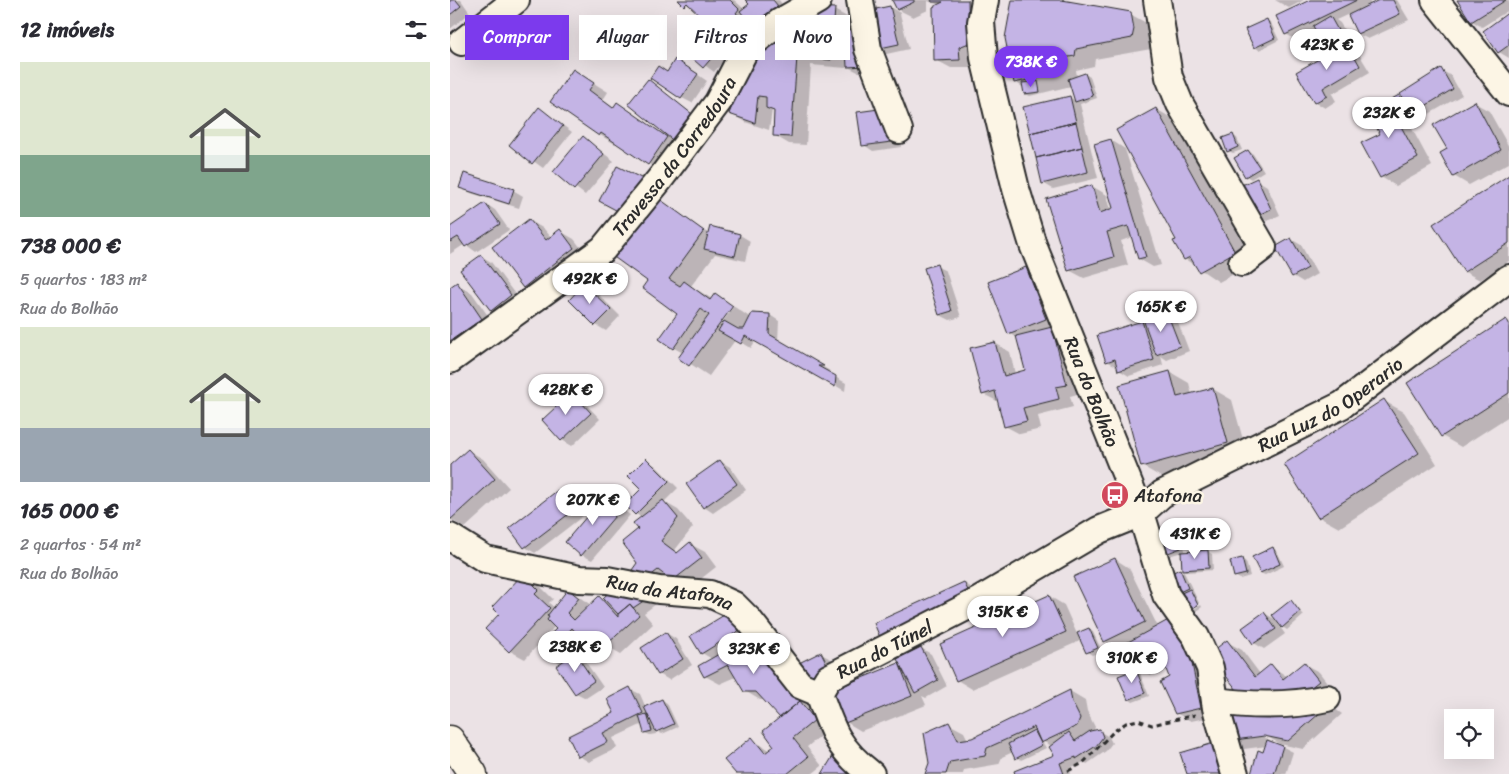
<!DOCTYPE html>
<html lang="pt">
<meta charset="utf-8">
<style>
body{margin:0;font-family:Sriracha,sans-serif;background:#f7f7f7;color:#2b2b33;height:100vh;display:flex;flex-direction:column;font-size:19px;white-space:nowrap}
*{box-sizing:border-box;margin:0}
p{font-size:16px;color:#7c7c81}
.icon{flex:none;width:28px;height:28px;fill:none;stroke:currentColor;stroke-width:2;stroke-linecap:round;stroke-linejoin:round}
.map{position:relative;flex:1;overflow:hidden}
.sheet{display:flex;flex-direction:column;background:#fff;width:450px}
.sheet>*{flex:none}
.top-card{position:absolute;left:15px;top:15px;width:475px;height:45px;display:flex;gap:10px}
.fabs{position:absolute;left:994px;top:709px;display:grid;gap:10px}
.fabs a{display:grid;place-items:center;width:50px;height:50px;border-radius:0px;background:#fff;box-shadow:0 5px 20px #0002;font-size:25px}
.price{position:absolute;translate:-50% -42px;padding:0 11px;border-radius:18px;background:#fff;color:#222;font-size:16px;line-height:32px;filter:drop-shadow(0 1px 2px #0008)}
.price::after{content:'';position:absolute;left:50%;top:30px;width:15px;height:11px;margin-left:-8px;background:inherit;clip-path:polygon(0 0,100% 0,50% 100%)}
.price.current{background:#7c3aed;color:#fff}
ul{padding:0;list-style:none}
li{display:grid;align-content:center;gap:10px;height:265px;padding:0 20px}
li span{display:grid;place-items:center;height:155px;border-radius:0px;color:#555}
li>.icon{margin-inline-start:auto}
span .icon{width:90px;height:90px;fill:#fffc;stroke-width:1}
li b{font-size:21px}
h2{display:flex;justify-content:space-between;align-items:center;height:60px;padding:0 20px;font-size:21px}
.chip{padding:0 18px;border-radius:0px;background:#fff;box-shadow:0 5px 20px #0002;font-size:18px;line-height:45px}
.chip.current{background:#7c3aed;color:#fff}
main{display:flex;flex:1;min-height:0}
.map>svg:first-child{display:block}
.shadow{fill:#0003;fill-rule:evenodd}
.building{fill:#c4b4e5;stroke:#2b2b2b}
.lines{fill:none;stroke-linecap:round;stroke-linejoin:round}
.minor-casing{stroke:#2b2b2b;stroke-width:30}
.highway-casing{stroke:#2b2b2b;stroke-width:31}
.path{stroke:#2b2b2b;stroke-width:3;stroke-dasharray:5 4;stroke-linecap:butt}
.minor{stroke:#fcf5e5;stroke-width:26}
.highway{stroke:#fcf5e5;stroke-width:28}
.labels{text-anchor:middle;stroke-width:5;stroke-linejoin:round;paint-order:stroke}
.street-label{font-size:19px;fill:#2b2b2b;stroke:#fcf5e5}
.poi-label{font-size:19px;fill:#2b2b2b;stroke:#fcf5e5;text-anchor:start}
</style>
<main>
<section class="sheet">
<h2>12 imóveis<svg class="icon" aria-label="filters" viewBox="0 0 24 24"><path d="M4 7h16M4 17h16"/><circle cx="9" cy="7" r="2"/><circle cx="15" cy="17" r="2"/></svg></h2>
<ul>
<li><span style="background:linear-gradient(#dfe7d0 60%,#7fa58c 0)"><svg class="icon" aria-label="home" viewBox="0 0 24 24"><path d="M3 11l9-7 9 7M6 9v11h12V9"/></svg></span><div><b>738 000 €</b><p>5 quartos · 183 m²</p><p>Rua do Bolhão</p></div></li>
<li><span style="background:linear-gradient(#dfe7d0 65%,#9aa5b1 0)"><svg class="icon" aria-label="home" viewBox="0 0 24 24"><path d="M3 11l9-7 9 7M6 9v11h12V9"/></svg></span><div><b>165 000 €</b><p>2 quartos · 54 m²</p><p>Rua do Bolhão</p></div></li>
</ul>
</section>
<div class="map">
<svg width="1059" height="774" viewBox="0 0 1059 774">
<rect width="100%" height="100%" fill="#ebe2e5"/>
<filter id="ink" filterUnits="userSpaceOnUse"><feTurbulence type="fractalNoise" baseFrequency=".02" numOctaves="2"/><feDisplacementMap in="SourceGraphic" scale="10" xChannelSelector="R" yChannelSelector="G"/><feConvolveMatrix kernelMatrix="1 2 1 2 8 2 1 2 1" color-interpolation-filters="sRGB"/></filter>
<g filter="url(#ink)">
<path class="shadow" d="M 0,0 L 11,0 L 20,13 L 0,29 Z
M 230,0 L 284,0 L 294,9 L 300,4 L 297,0 L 329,0 L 342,18 L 290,45 L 275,37 L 250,13 Z
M 444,0 L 532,0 L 524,68 L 501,68 L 486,60 L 490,5 L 478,1 L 478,10 L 463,17 L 449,10 L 459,49 L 432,55 L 425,71 L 408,72 L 398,67 L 398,58 L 396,68 L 361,65 L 356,145 L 339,144 L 324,135 L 326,113 L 322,110 L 319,130 L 295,122 L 280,113 L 360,24 L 384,10 L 399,18 L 398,31 L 413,30 L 440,7 L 450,13 Z
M 563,0 L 607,0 L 680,14 L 700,25 L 701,49 L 645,59 L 644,66 L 626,70 L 627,77 L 635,74 L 640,77 L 647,98 L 630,104 L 648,178 L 603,189 L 593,183 L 619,97 L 626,101 L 621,86 L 580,96 L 575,94 L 574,88 L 565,82 Z
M 825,0 L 854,0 L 839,8 Z
M 863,0 L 919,0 L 921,5 L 932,0 L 947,0 L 959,20 L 918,39 L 908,34 L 899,14 L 886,20 L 890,23 L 920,72 L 882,94 L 886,101 L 875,108 L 865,102 L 881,54 L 866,30 L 846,40 L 836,34 Z
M 1008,0 L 1059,0 L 1059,10 L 1032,27 L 1022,21 Z
M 1059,14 L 1059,58 L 1049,52 Z
M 817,20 L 821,23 L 829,40 L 809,50 L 805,47 Z
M 243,24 L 280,53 L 264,72 L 226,43 Z
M 194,28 L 212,45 L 204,55 L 181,35 Z
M 235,66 L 257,81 L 242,103 L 232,98 L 218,73 Z
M 123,70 L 158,92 L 153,100 L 164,108 L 168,104 L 214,135 L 199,81 L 256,124 L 213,173 L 166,142 L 165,144 L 150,135 L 102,102 Z
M 991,70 L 1001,76 L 1012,95 L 960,125 L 982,166 L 946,186 L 931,177 L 931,134 L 949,97 L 955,100 Z
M 1025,103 L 1039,111 L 1059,147 L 1059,163 L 1019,185 L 1004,176 L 998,150 Z
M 90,109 L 122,132 L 93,168 L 61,145 Z
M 706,109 L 725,120 L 804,263 L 769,282 L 735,259 L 727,240 Z
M 445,115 L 451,147 L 423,151 L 414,145 Z
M 783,136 L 787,138 L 792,150 L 783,153 L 778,151 Z
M 133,138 L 164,161 L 135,195 L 105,172 Z
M 661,140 L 675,149 L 711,265 L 703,267 L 689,259 L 682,237 L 671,241 L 678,265 L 634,278 L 619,270 L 642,186 L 657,195 L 661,210 L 665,209 Z
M 798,151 L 803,154 L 814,171 L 801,179 L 796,176 L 785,159 Z
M 1059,176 L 1059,261 L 1030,280 L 1015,272 Z
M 807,180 L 817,186 L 830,215 L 817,221 L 807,215 Z
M 11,188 L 63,190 L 73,196 L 69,208 L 21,193 Z
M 204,197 L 259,234 L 261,228 L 290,235 L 300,241 L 295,261 L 265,254 L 241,286 L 262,299 L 265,294 L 301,318 L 320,315 L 329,321 L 328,341 L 380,371 L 374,371 L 396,383 L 395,391 L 306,340 L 301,348 L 286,339 L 259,376 L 230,357 L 233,353 L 224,348 L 229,314 L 198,281 ZM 282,305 L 284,306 L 272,323 L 270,321 Z
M 36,204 L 45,210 L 59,230 L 26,252 L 15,244 L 0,254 L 0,228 Z
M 79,220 L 94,229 L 101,237 L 110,231 L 124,239 L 138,257 L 89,295 L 74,287 Z
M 841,239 L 851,245 L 867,274 L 853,282 L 843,276 Z
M 31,256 L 41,262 L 70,301 L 52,315 L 42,310 Z
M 486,266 L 496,271 L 511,317 L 500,320 L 490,315 Z
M 576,268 L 590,277 L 631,393 L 620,396 L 623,407 L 588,416 L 591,429 L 570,434 L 555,426 L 549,402 L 533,394 L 545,343 L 560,352 L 565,374 L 576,371 L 568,338 L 559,333 Z
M 7,284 L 22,293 L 46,327 L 0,356 L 0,289 Z
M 135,285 L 145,291 L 170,316 L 156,331 L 146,325 L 120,300 Z
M 716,311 L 726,317 L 739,351 L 717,360 L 711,356 L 713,365 L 679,376 L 669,370 L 668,367 L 657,361 L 692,322 L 696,324 Z
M 1057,320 L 1059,322 L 1059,416 L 1011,447 L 992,436 Z
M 720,372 L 739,383 L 742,395 L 763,389 L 782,400 L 797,454 L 711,477 L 692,466 Z
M 122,394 L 132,400 L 150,419 L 122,446 L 112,440 Z
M 934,401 L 954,412 L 987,464 L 889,528 L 869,517 Z
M 18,450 L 33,459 L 59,488 L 15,528 L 0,519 L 0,467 Z
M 196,460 L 206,466 L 228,488 L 214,502 L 228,510 L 243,527 L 225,550 L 229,553 L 240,544 L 255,552 L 266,567 L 238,589 L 207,591 L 189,563 L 192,518 L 186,514 L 193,489 Z
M 270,461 L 280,467 L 296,490 L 263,513 L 254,507 Z
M 108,492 L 118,497 L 133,516 L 85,553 L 75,547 Z
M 155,497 L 180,515 L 142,560 L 132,555 Z
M 725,529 L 729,532 L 736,553 L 757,551 L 762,554 L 763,570 L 738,572 L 733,570 L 732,552 L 716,557 L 711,555 Z
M 823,548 L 827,551 L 834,566 L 815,575 L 810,573 Z
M 665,559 L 679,568 L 708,627 L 736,628 L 766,716 L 741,721 L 726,713 L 720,677 L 716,667 L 701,675 L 686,666 L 672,649 L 669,650 L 655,641 Z
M 792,559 L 796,562 L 800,576 L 790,579 L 785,576 Z
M 733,570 L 749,603 L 736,610 L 727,597 L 730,571 L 733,573 Z
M 73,576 L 88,584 L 103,599 L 99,603 L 105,608 L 119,590 L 141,605 L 149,598 L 159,603 L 194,596 L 206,604 L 194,613 L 203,624 L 171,654 L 155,645 L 150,650 L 134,640 L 128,646 L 131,648 L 124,654 L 135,661 L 153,687 L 136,698 L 126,693 L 112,664 L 98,656 L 88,645 L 75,659 L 60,651 L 51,614 ZM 105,626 L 108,629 L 92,643 L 91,642 Z
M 514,583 L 524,589 L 442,645 Z
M 599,596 L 614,605 L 627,634 L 638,629 L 643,632 L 652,651 L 642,655 L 637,652 L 632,640 L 522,689 L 507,680 L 491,645 Z
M 841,601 L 854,615 L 837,630 L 828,624 L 835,634 L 814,649 L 804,643 L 794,628 L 814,613 L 828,621 Z
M 751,605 L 752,607 L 740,615 L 737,613 Z
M 279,614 L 313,647 L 379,729 L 357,747 L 372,766 L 362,774 L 287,774 L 302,739 L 320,751 L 325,746 L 332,718 L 315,700 L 310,700 L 295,691 L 286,677 L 270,684 L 255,676 L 262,659 L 252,653 Z
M 216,633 L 226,639 L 242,665 L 219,680 L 209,674 L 192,648 Z
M 777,642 L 792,650 L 810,674 L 821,666 L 838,677 L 854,664 L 869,672 L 883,690 L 877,703 L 892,714 L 853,749 L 830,744 L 809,732 L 808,734 L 843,752 L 836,774 L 802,774 L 817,746 L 794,749 L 779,740 L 810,709 Z
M 471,648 L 481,654 L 497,686 L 476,698 L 472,696 L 476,705 L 411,731 L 396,722 L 449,664 L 453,667 Z
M 371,654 L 381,659 L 389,676 L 362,689 Z
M 686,670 L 690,673 L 699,696 L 683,702 L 679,699 Z
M 180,689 L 190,694 L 196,708 L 212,700 L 217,703 L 228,727 L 212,734 L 205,730 L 206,734 L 200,735 L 195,733 L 193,724 L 163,738 L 167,748 L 139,762 L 129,756 L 165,714 Z
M 620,691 L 635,700 L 637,711 L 645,727 L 643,732 L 649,731 L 659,737 L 662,743 L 656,751 L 637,764 L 635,762 L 619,768 L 621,774 L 566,774 L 606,755 L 602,746 L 592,741 L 596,748 L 571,760 L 563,752 L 552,757 L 549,764 L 514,770 L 513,774 L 476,774 L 499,724 L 514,732 L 518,740 L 522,739 Z"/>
<path class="building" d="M 0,0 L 6,0 L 11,6 L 0,15 Z
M 228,0 L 280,0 L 289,9 L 286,13 L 293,19 L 274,38 L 237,3 L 234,6 Z
M 295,0 L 323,0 L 333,12 L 307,33 L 290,11 L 299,4 Z
M 442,0 L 464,0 L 464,2 L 447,10 Z
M 481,0 L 518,0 L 519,43 L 509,47 L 510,60 L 484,61 L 483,7 L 493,2 L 482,2 Z
M 562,0 L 614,0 L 612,0 L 681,12 L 684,29 L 682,38 L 626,49 L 625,56 L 607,59 L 610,73 L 564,83 L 555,38 Z
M 860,0 L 907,0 L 835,35 L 826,16 Z
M 929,0 L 943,0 L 950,14 L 907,34 L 898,15 Z
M 1007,0 L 1056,0 L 1021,22 Z
M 440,6 L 449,44 L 421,50 L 412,12 Z
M 360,7 L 385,8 L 381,60 L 347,57 L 341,137 L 323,136 L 324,111 L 316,108 L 316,97 L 308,96 L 305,123 L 279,114 L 301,52 L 341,22 L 359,23 Z
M 1059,12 L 1059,45 L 1048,53 L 1033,31 Z
M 880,16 L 895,43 L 877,53 L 863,26 Z
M 817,19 L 825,38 L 804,48 L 795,29 Z
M 242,22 L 271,47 L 253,68 L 225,43 Z
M 189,23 L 209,41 L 198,53 L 179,35 Z
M 413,29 L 416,66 L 397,67 L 395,30 Z
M 897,43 L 910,66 L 873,88 L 877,96 L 864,103 L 846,72 Z
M 225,59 L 248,74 L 231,99 L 200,78 L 208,66 L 217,72 Z
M 991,68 L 1003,89 L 962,114 L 950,94 Z
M 123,69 L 144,83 L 139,90 L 163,108 L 167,102 L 217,137 L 198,165 L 151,133 L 149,136 L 100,102 Z
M 635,73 L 643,96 L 625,102 L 618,79 Z
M 198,79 L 247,118 L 226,143 L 178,104 Z
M 588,81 L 590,92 L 574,94 L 572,83 Z
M 949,95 L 957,110 L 946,117 L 968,158 L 930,178 L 911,143 L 930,134 L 918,112 Z
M 620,96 L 626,122 L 580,133 L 573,107 Z
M 1025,101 L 1051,150 L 1003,177 L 990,153 L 997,149 L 983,125 Z
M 89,107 L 113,126 L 82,164 L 59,145 Z
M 436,108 L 441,142 L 412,146 L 407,112 Z
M 706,108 L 785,252 L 749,272 L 740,257 L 734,260 L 723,241 L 726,240 L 666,130 Z
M 626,122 L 632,147 L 586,158 L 580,133 Z
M 783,134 L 788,147 L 777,152 L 772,138 Z
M 133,136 L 154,154 L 124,190 L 103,172 Z
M 661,139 L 696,257 L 688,259 L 678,226 L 657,232 L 664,257 L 618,271 L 596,199 L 642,185 L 650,213 L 663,208 L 644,144 Z
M 632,147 L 638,172 L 592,184 L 586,158 Z
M 798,150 L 810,168 L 795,177 L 784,158 Z
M 167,166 L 195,180 L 177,216 L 149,201 Z
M 14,173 L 64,189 L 59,204 L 9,188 Z
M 1059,175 L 1059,243 L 1014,272 L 983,224 Z
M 807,178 L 821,209 L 806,216 L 792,185 Z
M 204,195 L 254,231 L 219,279 L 230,286 L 234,281 L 260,300 L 265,293 L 283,306 L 239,366 L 228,358 L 259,315 L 251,309 L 223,349 L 209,339 L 227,314 L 192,288 L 197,281 L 161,255 Z
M 35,203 L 50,224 L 15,247 L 8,237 L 0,242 L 0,227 Z
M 79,219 L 96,240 L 110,229 L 124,248 L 73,288 L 42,247 Z
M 260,226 L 290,234 L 285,256 L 254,249 Z
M 841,238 L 858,268 L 842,277 L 825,247 Z
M 31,255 L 61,295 L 41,311 L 10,270 Z
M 487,264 L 502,311 L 489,315 L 474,268 Z
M 576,267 L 596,319 L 558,334 L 538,282 Z
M 7,282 L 32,319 L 0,341 L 0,287 Z
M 134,284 L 161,310 L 145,326 L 119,300 Z
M 716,310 L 730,346 L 706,355 L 693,319 Z
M 302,313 L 320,314 L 319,334 L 374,366 L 368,366 L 386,376 L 385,387 L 295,336 L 291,344 L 268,331 L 274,321 L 288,329 L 294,329 Z
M 1056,319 L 1059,323 L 1059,393 L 991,437 L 957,383 Z
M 692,321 L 704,360 L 668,371 L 665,359 L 656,362 L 647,335 Z
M 602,327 L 617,385 L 606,387 L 609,399 L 573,408 L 577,421 L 554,427 L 545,391 L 532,395 L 520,348 L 545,342 L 554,376 L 575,370 L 566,336 Z
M 720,371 L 727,397 L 763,388 L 778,443 L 691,467 L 669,385 Z
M 122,392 L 141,413 L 111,441 L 92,420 Z
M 934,399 L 969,453 L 868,518 L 834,464 Z
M 18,449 L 45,479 L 0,520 L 0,465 Z
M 196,458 L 219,481 L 185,515 L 175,505 L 191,489 L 178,476 Z
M 270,460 L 287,484 L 253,508 L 236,484 Z
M 108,490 L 124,510 L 74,548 L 59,528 Z
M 155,495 L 171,509 L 131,556 L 115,542 Z
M 213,500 L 228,518 L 211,541 L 227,553 L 240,542 L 252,558 L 222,581 L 208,570 L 191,583 L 182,570 L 187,563 L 172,542 L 188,529 L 183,523 Z
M 725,528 L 731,548 L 710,556 L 703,535 Z
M 823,547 L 830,564 L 810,573 L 802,557 Z
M 758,550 L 759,568 L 732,570 L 731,552 Z
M 665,558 L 695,622 L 654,642 L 623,577 Z
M 792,558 L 796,574 L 784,577 L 780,561 Z
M 730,569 L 738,588 L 721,596 L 712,577 Z
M 73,574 L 89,590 L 85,594 L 100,608 L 59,652 L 35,629 L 49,614 L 42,607 Z
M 514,582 L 522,599 L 431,640 L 424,623 Z
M 166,586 L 198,598 L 183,608 L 180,604 L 168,614 L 153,598 Z
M 118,589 L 129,598 L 117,613 L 124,620 L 149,596 L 168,617 L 168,614 L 180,604 L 189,615 L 155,646 L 144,633 L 134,642 L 122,628 L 114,637 L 117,639 L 97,657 L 88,646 L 106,629 L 97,620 L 99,617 L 97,616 Z
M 740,589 L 748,605 L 734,613 L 725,596 Z
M 599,595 L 616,632 L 506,681 L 490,644 Z
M 841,600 L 850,612 L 832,628 L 822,615 Z
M 279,612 L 290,630 L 251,654 L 240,636 Z
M 814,612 L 826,629 L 803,644 L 792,628 Z
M 722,618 L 739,649 L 751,708 L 725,714 L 710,682 L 719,677 L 710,654 L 685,667 L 669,647 Z
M 639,628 L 648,648 L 636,653 L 627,633 Z
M 216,632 L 233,659 L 208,675 L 191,648 Z
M 299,637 L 350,701 L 330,718 L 306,692 L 294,692 L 278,665 L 254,677 L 248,666 Z
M 777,640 L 805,677 L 821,664 L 833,679 L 854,662 L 869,681 L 841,703 L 831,690 L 820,699 L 813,690 L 797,703 L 759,654 Z
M 471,647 L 488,680 L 465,693 L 447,659 Z
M 371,652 L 380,670 L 351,685 L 343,666 Z
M 125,653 L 144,681 L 125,694 L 106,666 Z
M 449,663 L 462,696 L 395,723 L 382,690 Z
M 686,669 L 695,693 L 678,700 L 668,676 Z
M 180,687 L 193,713 L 153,733 L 158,742 L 128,757 L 118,736 L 164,713 L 157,699 Z
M 620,690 L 622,702 L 630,718 L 627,726 L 591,743 L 584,727 L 537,748 L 535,756 L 500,762 L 496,774 L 475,774 L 479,763 L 474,733 L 499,722 L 508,740 L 522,738 Z
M 212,699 L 224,724 L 206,732 L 194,707 Z
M 350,701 L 365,720 L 343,738 L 358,757 L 337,774 L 286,774 L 274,760 L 302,737 L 315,753 L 324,746 L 313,731 Z
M 878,706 L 838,741 L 814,736 L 778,741 L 773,708 Z
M 197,714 L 202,731 L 194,733 L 189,716 Z
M 650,729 L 653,737 L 646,746 L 626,759 L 626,757 L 610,763 L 614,774 L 565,774 L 564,771 L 604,755 L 599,747 L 619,732 L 625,741 L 640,731 Z
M 584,730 L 592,745 L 565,759 L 558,744 Z
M 817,740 L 833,746 L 824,774 L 801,774 L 808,750 L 813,752 Z
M 764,743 L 774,774 L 737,774 L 730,753 Z
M 383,756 L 411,774 L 372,774 Z"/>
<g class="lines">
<defs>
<g id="minor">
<path d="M 410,0 L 418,49 L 449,130"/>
<path id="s1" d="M 535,0 L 531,22 L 534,58 L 566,189 L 583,245 L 691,513 L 716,595 L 746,637 L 760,668 L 766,708 L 785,774"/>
<path d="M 707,0 L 719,77 L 730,104 L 813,247 L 792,263"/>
<path d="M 985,0 L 1059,93"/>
<path d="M 12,42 L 66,0"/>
<path id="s2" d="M 0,360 L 153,249 L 210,179 L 268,102 L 296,48 L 330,22 L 368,0"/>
<path id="s3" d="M 0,537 L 35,559 L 129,579 L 157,580 L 209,590 L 260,594 L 284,605 L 299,620 L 350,685 L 369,693 C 382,730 388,749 421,774"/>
<path id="s4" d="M 369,693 L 378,678 L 530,600 L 649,530 L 691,513 L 712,494 L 892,405 L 1059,278"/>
<path d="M 765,701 C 803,706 839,707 877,698"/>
</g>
<path id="highway" d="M 0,740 L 23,774"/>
</defs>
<use href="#minor" class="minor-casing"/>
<use href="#highway" class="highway-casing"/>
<path class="path" d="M 618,771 L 633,763 L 664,731 L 676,723 L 688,720 L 702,725 L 745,715"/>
<use href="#minor" class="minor"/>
<use href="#highway" class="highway"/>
</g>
</g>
<defs>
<symbol id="bus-disc" viewBox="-11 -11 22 22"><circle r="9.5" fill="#d1495b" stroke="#fcf5e5"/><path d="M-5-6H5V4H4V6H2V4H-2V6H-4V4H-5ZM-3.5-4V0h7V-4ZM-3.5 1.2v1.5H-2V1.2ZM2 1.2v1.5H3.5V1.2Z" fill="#fff"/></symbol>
</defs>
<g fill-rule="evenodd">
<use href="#bus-disc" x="649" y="479" width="32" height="32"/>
</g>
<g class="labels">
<g class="street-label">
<text dy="7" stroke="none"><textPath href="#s2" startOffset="306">Travessa da Corredoura</textPath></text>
<text dy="7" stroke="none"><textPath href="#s1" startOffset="410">Rua do Bolhão</textPath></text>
<text dy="7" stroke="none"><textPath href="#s4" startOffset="591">Rua Luz do Operario</textPath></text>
<text dy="7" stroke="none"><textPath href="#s3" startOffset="230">Rua da Atafona</textPath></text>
<text dy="7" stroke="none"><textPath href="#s4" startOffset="81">Rua do Túnel</textPath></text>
</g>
<g class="poi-label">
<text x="684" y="502">Atafona</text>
</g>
</g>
</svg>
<div class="fabs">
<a><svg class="icon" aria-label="locate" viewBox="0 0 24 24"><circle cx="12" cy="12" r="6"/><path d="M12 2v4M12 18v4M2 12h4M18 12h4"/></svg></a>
</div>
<b class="price" style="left:877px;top:71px">423K €</b>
<b class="price current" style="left:581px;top:88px">738K €</b>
<b class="price" style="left:939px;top:139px">232K €</b>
<b class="price" style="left:140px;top:305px">492K €</b>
<b class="price" style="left:711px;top:333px">165K €</b>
<b class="price" style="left:116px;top:416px">428K €</b>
<b class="price" style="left:143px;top:526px">207K €</b>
<b class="price" style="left:745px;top:560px">431K €</b>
<b class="price" style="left:553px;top:638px">315K €</b>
<b class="price" style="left:125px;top:673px">238K €</b>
<b class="price" style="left:304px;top:675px">323K €</b>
<b class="price" style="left:682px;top:684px">310K €</b>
<div class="top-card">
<a class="chip current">Comprar</a>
<a class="chip">Alugar</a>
<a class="chip">Filtros</a>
<a class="chip">Novo</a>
</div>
</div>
</main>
